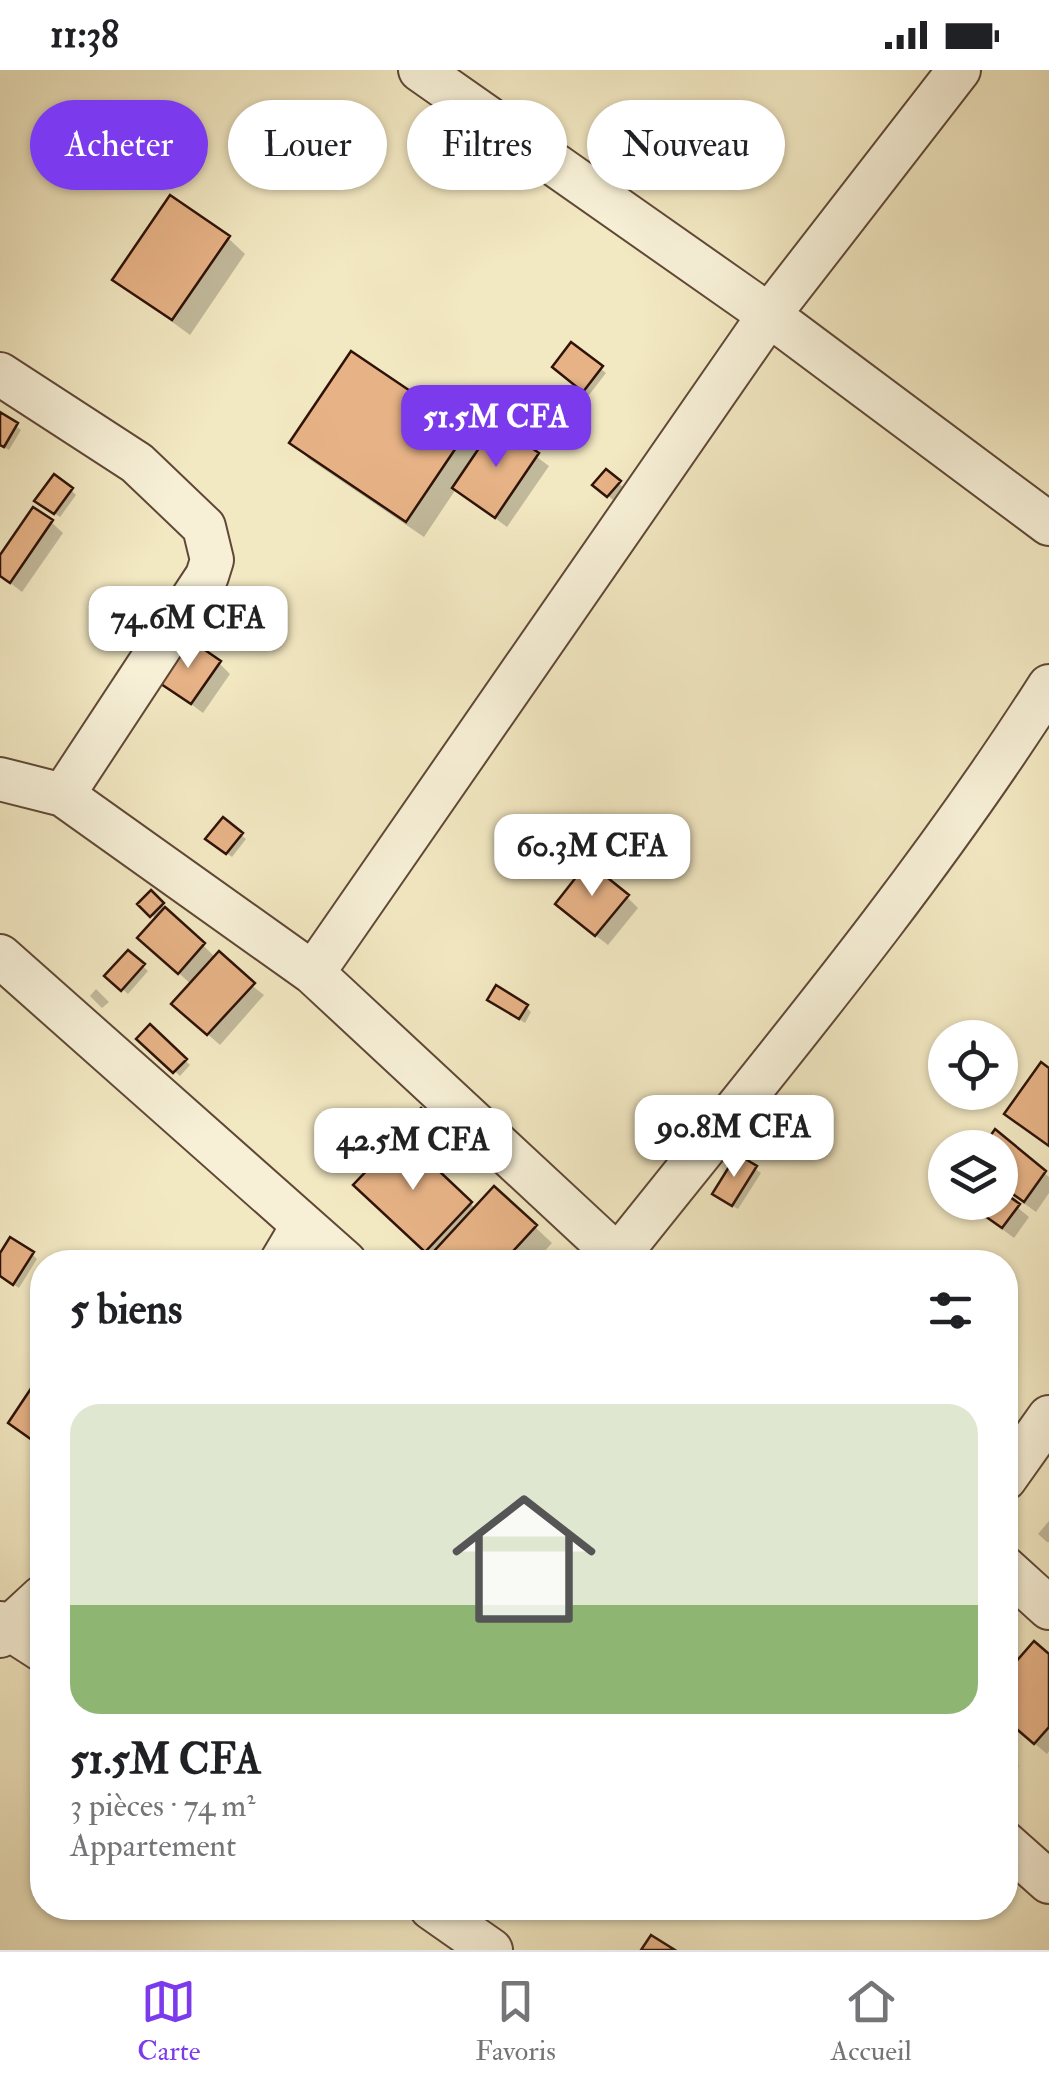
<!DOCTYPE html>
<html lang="fr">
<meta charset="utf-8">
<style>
body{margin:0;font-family:"IM FELL Double Pica",serif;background:#f6f6f6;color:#202124;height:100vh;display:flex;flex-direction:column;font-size:38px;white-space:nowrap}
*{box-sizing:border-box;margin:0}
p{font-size:32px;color:#757577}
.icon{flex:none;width:55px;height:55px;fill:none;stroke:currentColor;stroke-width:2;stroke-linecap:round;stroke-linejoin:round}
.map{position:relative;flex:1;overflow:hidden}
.details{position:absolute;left:30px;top:1180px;width:988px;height:670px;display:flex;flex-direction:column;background:#fff;border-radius:40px;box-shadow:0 2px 8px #0004}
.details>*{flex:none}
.top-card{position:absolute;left:30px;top:30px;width:990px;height:90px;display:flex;gap:20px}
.buttons{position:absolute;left:928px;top:950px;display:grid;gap:20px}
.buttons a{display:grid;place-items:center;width:90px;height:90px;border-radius:50%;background:#fff;box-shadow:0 2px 8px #0004;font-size:50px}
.price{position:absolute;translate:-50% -85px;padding:0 22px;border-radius:20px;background:#fff;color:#222;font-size:32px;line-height:65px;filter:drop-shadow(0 2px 5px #0008)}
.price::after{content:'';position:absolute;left:50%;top:60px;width:30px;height:22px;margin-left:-15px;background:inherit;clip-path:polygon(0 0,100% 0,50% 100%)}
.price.on{background:#7c3aed;color:#fff}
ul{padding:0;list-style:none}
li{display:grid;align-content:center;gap:20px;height:530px;padding:0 40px}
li+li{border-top:2px solid #e0e0e0}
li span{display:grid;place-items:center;height:310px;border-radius:30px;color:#555}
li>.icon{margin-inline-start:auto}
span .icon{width:180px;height:180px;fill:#fffc;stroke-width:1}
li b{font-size:42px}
h2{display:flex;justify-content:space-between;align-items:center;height:120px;padding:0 40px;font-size:42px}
.chip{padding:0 35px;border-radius:45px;background:#fff;box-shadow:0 2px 8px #0004;font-size:35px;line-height:90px}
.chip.on{background:#7c3aed;color:#fff}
.status{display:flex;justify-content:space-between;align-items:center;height:70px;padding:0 50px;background:#fff;direction:ltr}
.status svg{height:28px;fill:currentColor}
.dock{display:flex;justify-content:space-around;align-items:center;height:140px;border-top:2px solid #e0e0e0;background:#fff;font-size:28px;color:#757577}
.dock a{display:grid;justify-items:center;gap:5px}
.dock .on{color:#7c3aed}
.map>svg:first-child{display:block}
.shadow{fill:#0003}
.building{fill:#e6b286;stroke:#2f1309;stroke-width:2.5}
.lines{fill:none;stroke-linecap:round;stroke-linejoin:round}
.minor-casing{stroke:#604837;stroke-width:46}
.minor{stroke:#f7f0d7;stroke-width:42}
</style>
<div class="status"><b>11:38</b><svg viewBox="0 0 49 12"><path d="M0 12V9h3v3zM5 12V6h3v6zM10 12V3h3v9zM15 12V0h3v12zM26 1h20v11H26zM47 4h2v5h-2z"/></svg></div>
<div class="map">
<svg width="1049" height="1880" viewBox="0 0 1049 1880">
<rect width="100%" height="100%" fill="#f2e8c2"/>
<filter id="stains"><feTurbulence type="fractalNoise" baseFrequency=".002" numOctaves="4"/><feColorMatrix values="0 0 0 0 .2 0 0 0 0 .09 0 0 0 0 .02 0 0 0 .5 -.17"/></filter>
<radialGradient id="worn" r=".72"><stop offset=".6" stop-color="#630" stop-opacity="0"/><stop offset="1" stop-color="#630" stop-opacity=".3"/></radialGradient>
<path class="shadow" d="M 228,168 L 245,184 L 190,265 L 115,210 Z
M 572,275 L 606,303 L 589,325 L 560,302 Z
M 351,285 L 467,362 L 482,378 L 496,357 L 549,396 L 507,457 L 456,419 L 424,467 L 309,389 L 292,372 Z
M 0,345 L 21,360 L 9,380 L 0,375 Z
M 606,402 L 624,418 L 613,430 L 596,415 Z
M 71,420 L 76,425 L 60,447 L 42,435 Z
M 51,452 L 63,463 L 22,522 L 0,505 L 0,490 Z
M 219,593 L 230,604 L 203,643 L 159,610 Z
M 241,765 L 246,769 L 232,787 L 214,774 Z
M 151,824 L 216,888 L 264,925 L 220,975 L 186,945 L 192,915 L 152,879 L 157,850 L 141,834 Z
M 627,827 L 638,838 L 608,875 L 569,845 Z
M 128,883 L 148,901 L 128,924 L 108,906 Z
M 96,919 L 109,932 L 102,938 L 90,926 Z
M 495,934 L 526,937 L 531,942 L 525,953 Z
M 150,957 L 190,995 L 180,1006 L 140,969 Z
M 421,1041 L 448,1068 L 438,1078 L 410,1052 Z
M 996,1063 L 1049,1107 L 1049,1123 L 1036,1142 L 1000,1116 Z
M 401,1068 L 476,1139 L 535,1157 L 552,1173 L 535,1192 L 427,1192 L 432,1187 L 374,1132 Z
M 738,1087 L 761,1103 L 738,1139 L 720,1129 Z
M 1000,1123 L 1029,1147 L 1014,1168 L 966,1132 L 1000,1132 Z
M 32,1184 L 37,1189 L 19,1218 L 0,1206 L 0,1188 Z
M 1005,1278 L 1013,1287 L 1005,1299 Z
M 42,1306 L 42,1378 L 11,1353 Z
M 1049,1451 L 1049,1472 L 1047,1472 L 1038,1464 Z
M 1049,1587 L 1049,1681 L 1047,1684 L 1005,1648 L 1005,1621 Z
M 1005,1683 L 1019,1696 L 1005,1711 Z"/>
<path class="building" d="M 170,125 L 230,166 L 172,250 L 112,210 Z
M 571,272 L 603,296 L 583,322 L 552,297 Z
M 351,281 L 468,360 L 406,452 L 289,373 Z
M 0,342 L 18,353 L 4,377 L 0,375 Z
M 496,353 L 539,383 L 495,448 L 452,418 Z
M 606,399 L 621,411 L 607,427 L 592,415 Z
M 54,404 L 73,418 L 54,444 L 34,431 Z
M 33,437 L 53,450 L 10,513 L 0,506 L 0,485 Z
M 186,567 L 221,591 L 191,634 L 155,610 Z
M 223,747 L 243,763 L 226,784 L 205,769 Z
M 588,792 L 629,825 L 595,866 L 555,834 Z
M 151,820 L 164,833 L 150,847 L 137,834 Z
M 165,837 L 205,873 L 178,904 L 137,868 Z
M 128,880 L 145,894 L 121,921 L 104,906 Z
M 219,881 L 255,913 L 207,965 L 171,934 Z
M 496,915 L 528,935 L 519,949 L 487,930 Z
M 150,954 L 187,989 L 173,1003 L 136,969 Z
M 1041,992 L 1049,998 L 1049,1076 L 1004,1044 Z
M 421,1038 L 445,1061 L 431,1075 L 407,1052 Z
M 995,1059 L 1046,1101 L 1024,1132 L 1000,1115 L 1000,1078 L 982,1078 Z
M 401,1065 L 472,1132 L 425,1182 L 353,1115 Z
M 737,1084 L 757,1096 L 732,1136 L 712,1124 Z
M 494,1116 L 537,1155 L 503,1192 L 424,1192 Z
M 1000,1120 L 1020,1134 L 1002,1158 L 965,1132 L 1000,1132 Z
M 10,1167 L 34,1182 L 13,1215 L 0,1206 L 0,1183 Z
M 42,1302 L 42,1377 L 8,1353 Z
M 1034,1571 L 1049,1584 L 1049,1657 L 1034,1674 L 1005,1649 L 1005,1617 L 1012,1609 L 1006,1603 Z
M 651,1865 L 675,1880 L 641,1880 Z"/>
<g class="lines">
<defs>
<path id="minor" d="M 420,0 L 769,245 L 1049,454
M 0,304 L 137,393 L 204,457 L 212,490 L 207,506 L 63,725
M 0,709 L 63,725 L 313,903 L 624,1192
M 0,886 L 345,1192
M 313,903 L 769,245 L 959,0
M 618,1186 C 766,1000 921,817 1049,616
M 281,1192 L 303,1155
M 1005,1409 L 1049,1347
M 1005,1498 L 1049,1538
M 0,1553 L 42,1580
M 0,1566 L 42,1527
M 1005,1773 L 1049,1812
M 431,1838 L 491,1880"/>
</defs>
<use href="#minor" class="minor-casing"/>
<use href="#minor" class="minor"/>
</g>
<rect width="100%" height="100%" filter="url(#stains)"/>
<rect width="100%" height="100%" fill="url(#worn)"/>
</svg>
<div class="buttons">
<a><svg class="icon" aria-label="locate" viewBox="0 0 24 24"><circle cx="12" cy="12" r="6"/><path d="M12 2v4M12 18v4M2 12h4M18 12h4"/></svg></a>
<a><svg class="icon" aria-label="layers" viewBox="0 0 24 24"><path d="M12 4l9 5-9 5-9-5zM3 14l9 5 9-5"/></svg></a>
</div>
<b class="price on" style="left:496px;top:400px">51.5M CFA</b>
<b class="price" style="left:188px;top:601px">74.6M CFA</b>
<b class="price" style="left:592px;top:829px">60.3M CFA</b>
<b class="price" style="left:734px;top:1110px">90.8M CFA</b>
<b class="price" style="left:413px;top:1123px">42.5M CFA</b>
<div class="top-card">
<a class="chip on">Acheter</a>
<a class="chip">Louer</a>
<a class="chip">Filtres</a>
<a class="chip">Nouveau</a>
</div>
<section class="details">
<h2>5 biens<svg class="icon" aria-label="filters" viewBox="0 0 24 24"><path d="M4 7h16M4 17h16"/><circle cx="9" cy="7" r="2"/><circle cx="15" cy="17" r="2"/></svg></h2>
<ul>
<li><span style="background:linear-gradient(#dfe7d0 65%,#8fb573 0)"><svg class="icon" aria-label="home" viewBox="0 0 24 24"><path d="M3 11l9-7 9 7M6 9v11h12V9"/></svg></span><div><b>51.5M CFA</b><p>3 pièces · 74 m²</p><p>Appartement</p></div></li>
</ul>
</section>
</div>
<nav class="dock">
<a class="on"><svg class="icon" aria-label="map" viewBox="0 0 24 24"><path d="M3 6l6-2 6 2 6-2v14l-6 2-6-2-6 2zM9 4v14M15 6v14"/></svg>Carte</a>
<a><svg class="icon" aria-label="saved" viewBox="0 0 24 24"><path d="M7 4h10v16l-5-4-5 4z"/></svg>Favoris</a>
<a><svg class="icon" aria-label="home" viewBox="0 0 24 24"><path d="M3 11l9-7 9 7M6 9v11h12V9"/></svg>Accueil</a>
</nav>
